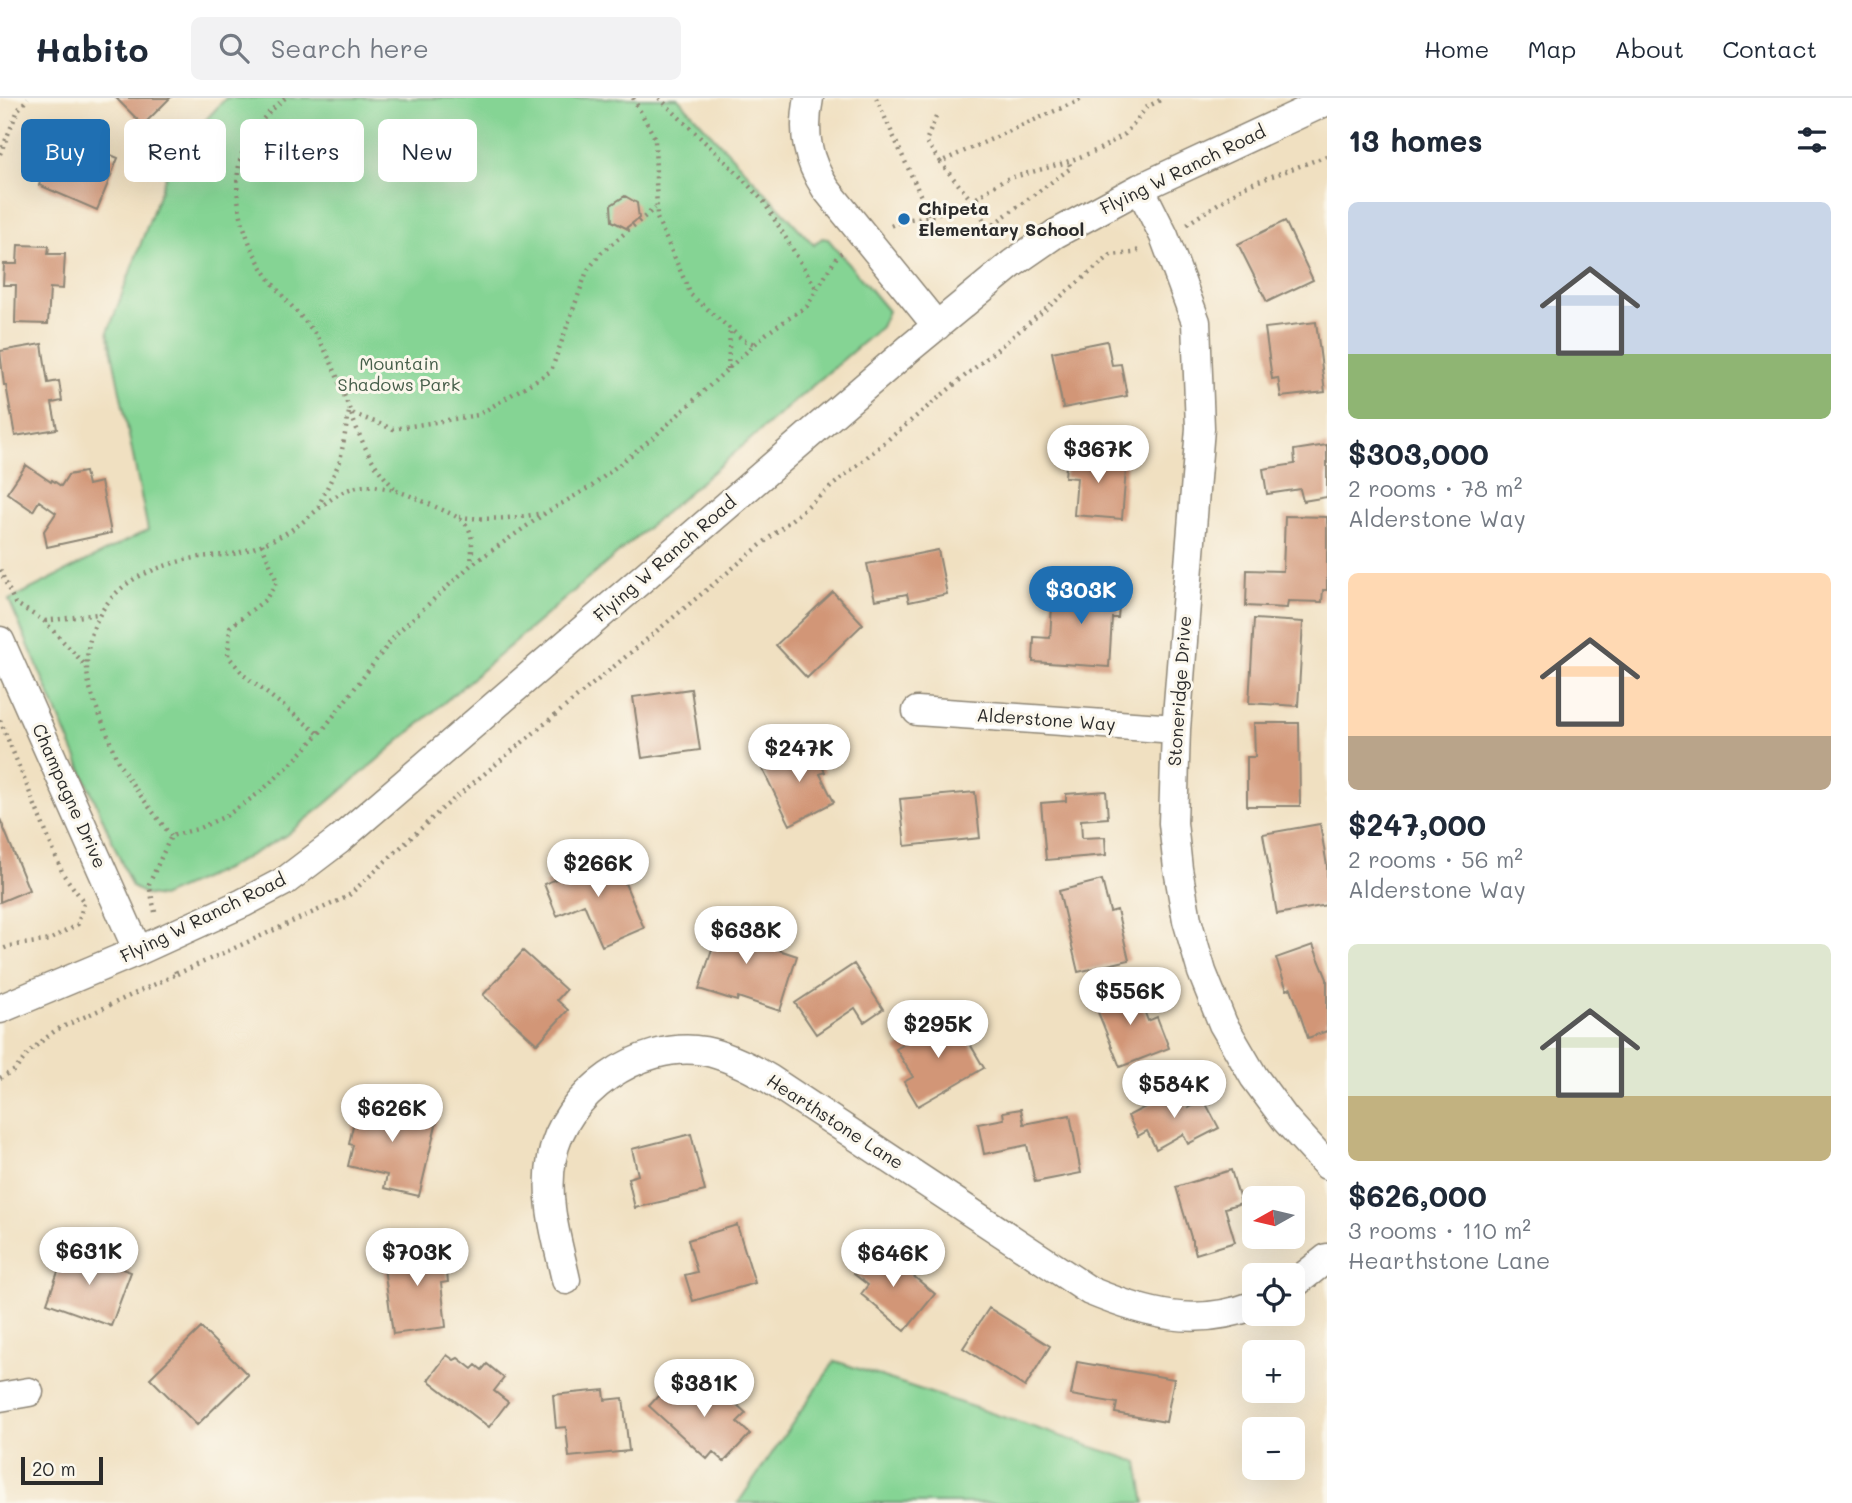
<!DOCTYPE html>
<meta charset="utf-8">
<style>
body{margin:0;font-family:Mali,sans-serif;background:#f2f2f3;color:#1f2937;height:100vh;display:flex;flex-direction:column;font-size:26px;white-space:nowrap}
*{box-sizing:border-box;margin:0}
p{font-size:23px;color:#747a83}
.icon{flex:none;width:38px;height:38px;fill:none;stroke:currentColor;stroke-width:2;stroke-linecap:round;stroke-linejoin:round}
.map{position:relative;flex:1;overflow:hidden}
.details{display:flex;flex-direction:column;background:#fff;width:525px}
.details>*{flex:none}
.banner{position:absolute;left:21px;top:21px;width:665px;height:63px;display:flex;gap:14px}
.needle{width:46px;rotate:262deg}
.tools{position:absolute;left:1242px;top:1088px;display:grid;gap:14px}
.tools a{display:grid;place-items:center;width:63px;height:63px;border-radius:10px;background:#fff;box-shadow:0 7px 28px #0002;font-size:35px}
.scale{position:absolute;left:21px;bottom:18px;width:82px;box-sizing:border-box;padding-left:7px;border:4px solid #2b2b2b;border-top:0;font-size:19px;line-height:24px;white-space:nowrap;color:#2b2b2b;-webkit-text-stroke:5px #fbf7ec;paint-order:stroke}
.price{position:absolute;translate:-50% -60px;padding:0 16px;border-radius:24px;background:#fff;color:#222;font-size:23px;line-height:46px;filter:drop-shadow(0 2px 4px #0008)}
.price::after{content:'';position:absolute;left:50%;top:42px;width:21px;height:16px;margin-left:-10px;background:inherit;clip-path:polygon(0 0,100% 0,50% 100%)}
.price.current{background:#1f6fb2;color:#fff}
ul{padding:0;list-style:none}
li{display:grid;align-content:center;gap:14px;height:371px;padding:0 21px}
li span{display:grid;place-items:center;height:217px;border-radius:10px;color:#555}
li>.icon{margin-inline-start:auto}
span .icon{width:126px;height:126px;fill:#fffc;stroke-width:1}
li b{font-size:30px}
h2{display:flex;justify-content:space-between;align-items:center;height:84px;padding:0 21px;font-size:30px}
.chip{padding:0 24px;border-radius:10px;background:#fff;box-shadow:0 7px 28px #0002;font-size:24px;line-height:63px}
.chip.current{background:#1f6fb2;color:#fff}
header{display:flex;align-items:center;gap:42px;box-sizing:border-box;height:98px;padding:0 35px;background:#fff;border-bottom:2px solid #e0e1e3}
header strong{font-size:33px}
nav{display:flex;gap:38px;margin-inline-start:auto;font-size:24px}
.search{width:490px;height:63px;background:#f2f2f3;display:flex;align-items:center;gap:18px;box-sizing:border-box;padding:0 24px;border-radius:10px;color:#747a83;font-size:26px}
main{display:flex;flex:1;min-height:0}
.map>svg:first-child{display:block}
.green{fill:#85d494;stroke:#588060;stroke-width:2}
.building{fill:#d29677}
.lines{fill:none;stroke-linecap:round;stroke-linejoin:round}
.minor-casing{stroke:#8e8676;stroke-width:31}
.path{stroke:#8e8676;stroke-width:4.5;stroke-dasharray:2 5;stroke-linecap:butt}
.minor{stroke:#fff;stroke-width:28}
.poi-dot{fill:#1f6fb2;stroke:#fbf7ec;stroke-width:2.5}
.labels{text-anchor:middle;stroke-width:6;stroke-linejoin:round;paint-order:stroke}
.street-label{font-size:18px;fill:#2b2b2b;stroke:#fbf7ec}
.poi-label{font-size:18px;font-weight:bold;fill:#2b2b2b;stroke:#fbf7ec;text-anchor:start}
.park-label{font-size:18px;fill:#465e4a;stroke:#fbf7ec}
</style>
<header>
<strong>Habito</strong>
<div class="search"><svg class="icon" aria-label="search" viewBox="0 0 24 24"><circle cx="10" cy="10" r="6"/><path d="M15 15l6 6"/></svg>Search here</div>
<nav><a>Home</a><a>Map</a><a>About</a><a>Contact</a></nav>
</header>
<main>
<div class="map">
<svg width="1327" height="1405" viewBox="0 0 1327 1405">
<rect width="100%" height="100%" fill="#fbf7ec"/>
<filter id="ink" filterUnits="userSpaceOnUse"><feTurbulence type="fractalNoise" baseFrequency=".0143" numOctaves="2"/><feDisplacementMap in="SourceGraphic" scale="14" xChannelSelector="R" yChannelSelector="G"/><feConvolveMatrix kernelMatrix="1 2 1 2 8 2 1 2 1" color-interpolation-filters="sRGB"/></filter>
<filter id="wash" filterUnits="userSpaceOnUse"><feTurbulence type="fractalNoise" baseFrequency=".00686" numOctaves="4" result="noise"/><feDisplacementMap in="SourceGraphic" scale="28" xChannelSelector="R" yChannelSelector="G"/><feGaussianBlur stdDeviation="1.57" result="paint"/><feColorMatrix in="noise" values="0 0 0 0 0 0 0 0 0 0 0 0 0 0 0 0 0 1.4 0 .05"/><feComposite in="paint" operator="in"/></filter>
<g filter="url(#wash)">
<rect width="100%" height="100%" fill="#f0e0c1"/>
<path class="green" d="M 226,0 L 678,0 L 814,147 L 822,140 L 828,141 L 888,213 L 881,229 L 326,706 L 285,738 L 227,770 L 161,799 L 147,797 L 132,789 L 9,502 L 148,432 L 108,234 L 174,56 Z
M 835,1263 L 1138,1364 L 1145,1405 L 738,1405 Z"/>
<g id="blocks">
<path class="building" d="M 116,0 L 170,0 L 143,27 Z
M 60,35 L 118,60 L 97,112 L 39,87 Z
M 625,98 L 637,105 L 639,120 L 626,130 L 612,123 L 611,107 Z
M 1285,123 L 1313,182 L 1267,204 L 1238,146 Z
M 18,147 L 49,148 L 48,156 L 65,156 L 63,191 L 50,190 L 48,226 L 15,225 L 16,187 L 3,187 L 4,166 L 17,166 Z
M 1316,224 L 1325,294 L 1281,299 L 1278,280 L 1272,281 L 1265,230 Z
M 1107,243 L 1112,267 L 1121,266 L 1127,298 L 1063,310 L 1052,254 Z
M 42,246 L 48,285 L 59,283 L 62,303 L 52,305 L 57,331 L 15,338 L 6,287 L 4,287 L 0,253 Z
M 1327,347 L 1327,399 L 1303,403 L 1300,391 L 1267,396 L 1263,371 L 1295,366 L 1294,352 Z
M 1067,355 L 1127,360 L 1122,421 L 1074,417 L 1077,380 L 1065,379 Z
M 26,367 L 51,384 L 52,382 L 61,388 L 68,377 L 85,374 L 88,387 L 101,384 L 111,435 L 47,449 L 44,433 L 56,415 L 39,403 L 33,413 L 7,395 Z
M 1285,418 L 1327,419 L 1327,492 L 1323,492 L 1322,504 L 1288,503 L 1287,510 L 1246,508 L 1247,472 L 1283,473 Z
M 938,452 L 947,496 L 909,504 L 907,496 L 875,502 L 867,466 Z
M 1085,481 L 1121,483 L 1118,520 L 1112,520 L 1109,569 L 1033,564 L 1034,539 L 1050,540 L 1053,492 L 1084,494 Z
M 833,494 L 863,526 L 807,580 L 776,547 Z
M 1254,521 L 1303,524 L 1298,608 L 1249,605 Z
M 691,591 L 700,652 L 642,660 L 633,599 Z
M 1254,625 L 1299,625 L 1300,708 L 1247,708 L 1247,659 L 1255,659 Z
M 810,646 L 825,674 L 820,676 L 834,704 L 790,727 L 762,670 Z
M 1106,693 L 1108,720 L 1081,722 L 1082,740 L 1105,739 L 1106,757 L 1046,762 L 1041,705 L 1066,703 L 1066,696 Z
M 975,694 L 980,740 L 905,748 L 900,701 Z
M 0,721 L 29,792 L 0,804 Z
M 1320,726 L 1327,768 L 1327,807 L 1277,816 L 1263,736 Z
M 613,757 L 644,830 L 602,848 L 584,806 L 557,818 L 544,786 Z
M 1102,782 L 1110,814 L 1117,812 L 1129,862 L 1078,874 L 1059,793 Z
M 710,819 L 776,840 L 773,850 L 797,858 L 780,913 L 738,899 L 737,903 L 699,891 L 715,842 L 704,838 Z
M 1313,847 L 1327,881 L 1327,933 L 1308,940 L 1291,890 L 1287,892 L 1276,860 Z
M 523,853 L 566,892 L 557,902 L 568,912 L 537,946 L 483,897 Z
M 854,866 L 883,911 L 864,924 L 855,910 L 816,936 L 795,905 Z
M 1135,888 L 1148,923 L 1157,919 L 1169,950 L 1120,969 L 1094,904 Z
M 953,917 L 984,970 L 918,1008 L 904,984 L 913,979 L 896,951 Z
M 1179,991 L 1189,1010 L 1204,1002 L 1219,1030 L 1188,1046 L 1183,1036 L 1156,1051 L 1147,1033 L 1138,1038 L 1128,1018 Z
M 359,1000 L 438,1019 L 419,1098 L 384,1090 L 387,1077 L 348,1068 L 353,1047 L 349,1046 Z
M 1021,1011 L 1024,1026 L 1070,1017 L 1081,1075 L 1035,1084 L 1027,1047 L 984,1056 L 978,1026 L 1004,1021 L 1003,1014 Z
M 691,1036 L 705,1093 L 635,1110 L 628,1080 L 638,1077 L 632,1051 Z
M 1231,1072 L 1241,1105 L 1225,1110 L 1235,1144 L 1196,1156 L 1176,1089 Z
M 737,1127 L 755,1185 L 693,1203 L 685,1177 L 697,1174 L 688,1142 Z
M 443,1142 L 448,1184 L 441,1185 L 446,1229 L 393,1236 L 383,1162 L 408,1159 L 407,1147 Z
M 877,1148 L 935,1196 L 905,1233 L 861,1196 L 868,1187 L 854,1176 Z
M 66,1151 L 131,1174 L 111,1228 L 47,1205 Z
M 989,1210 L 1050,1248 L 1025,1289 L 963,1250 Z
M 201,1230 L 248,1277 L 197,1327 L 150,1280 Z
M 447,1257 L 454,1262 L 458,1260 L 472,1271 L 476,1267 L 482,1272 L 487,1266 L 504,1280 L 494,1293 L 508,1304 L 489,1329 L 428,1282 Z
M 1077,1264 L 1174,1281 L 1166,1324 L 1115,1315 L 1117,1305 L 1071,1297 Z
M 710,1282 L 746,1315 L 737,1324 L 750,1336 L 724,1364 L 713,1354 L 707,1361 L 649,1308 L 670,1285 L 690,1304 Z
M 604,1292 L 605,1302 L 623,1300 L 629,1353 L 569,1359 L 566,1329 L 556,1330 L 553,1297 Z"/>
</g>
</g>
<g filter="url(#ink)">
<use href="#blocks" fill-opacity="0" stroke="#8e8676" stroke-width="2"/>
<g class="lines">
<defs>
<path id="minor" d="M 809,0 C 802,35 807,62 826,91 L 937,228
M 1140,90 L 1164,138 L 1196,224 L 1200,330 L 1176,631 L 1173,725 L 1178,771 L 1187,822 L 1202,874 L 1223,926 L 1254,979 L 1285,1021 L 1327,1067
M 0,543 L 138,853
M 917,613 L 1176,631
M 0,911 L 138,853 L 243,805 L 285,783 L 339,742 L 911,249 L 1013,165 L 1055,136 L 1140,90 L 1327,3
M 566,1182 C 557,1141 544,1102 552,1060 C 563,996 640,942 704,953 C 728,958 748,968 768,980 L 1090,1193 C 1146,1216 1195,1230 1255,1207
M 1293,1187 L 1327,1160
M 0,1299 L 29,1294"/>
</defs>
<use href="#minor" class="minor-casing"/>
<path class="path" d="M 285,0 C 270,13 256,26 247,44 C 226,84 242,140 266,176 C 282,201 307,221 322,247 C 350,295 354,354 397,392
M 633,0 L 655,40 L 657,120 L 691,197 L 743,242 L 755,246
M 659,0 L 737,75 L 764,104 L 816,190
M 876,0 L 930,118
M 936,19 L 926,43 L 940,64 L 1084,0
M 0,56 L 18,12 L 28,0
M 940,64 L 972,103 L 992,135
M 1187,126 L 1245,88 L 1327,58
M 891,128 L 904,122 L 930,118 L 972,103 L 1003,82 L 1064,65 L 1098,52 L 1125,36 L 1147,9 L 1164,0
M 988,130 L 1071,70 L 1068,63
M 728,271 L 730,232
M 318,409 L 340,363 L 349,314 L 393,331 L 478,317 L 551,273 L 587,173 L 601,155 L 655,110
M 459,419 C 488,422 514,421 543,415
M 262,446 L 277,484 L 265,502 L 230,529 L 228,558 L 245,578 L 319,636
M 0,472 L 15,505 L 44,523 L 86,568
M 45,523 L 98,516
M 0,622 L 63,776 L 84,804 L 78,826 L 50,842 L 10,848 L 0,852
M 171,738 C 154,715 136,693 121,669 C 115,659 111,646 107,635 C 99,615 87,591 87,569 C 86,531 106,495 140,478 C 159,469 180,462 201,459 C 212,457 226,458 237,455 C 259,449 282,439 300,426 C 322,409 343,385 373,388 C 396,390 418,401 438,410 C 472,424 474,431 471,466
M 155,814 L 149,786 L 171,738 L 197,731 L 226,718 L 259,695 L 291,666 L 325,629 L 397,535 L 471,467 L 547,414 L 592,388 L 656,337 L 767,235 L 807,208 L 838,157 L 844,153
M 177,876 L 347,799 L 443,710 L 1111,157 L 1133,155 L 1142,150
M 0,980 L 15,972 L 32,951 L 56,932 L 177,876 L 175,872"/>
<use href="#minor" class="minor"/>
</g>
</g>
<circle class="poi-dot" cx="904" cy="121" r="7"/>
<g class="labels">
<g class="street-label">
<text transform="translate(1183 72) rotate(-26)" y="6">Flying W Ranch Road</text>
<text transform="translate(665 461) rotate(-41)" y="6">Flying W Ranch Road</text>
<text transform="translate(1180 593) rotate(-86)" y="6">Stoneridge Drive</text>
<text transform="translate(1046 622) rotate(4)" y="6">Alderstone Way</text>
<text transform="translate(69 698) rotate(66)" y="6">Champagne Drive</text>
<text transform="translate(203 820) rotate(-26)" y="6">Flying W Ranch Road</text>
<text transform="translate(835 1024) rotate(33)" y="6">Hearthstone Lane</text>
</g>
<g class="poi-label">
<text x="918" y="117">Chipeta<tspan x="918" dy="21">Elementary School</tspan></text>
</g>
<g class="park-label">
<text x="399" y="272">Mountain<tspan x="399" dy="21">Shadows Park</tspan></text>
</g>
</g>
</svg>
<div class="tools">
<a><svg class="needle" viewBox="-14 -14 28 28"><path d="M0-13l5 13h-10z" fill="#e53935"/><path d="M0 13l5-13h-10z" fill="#747a83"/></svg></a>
<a><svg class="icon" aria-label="locate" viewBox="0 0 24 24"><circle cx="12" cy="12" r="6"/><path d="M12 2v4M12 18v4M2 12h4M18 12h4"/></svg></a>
<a>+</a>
<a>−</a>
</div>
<div class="scale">20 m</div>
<b class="price" style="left:1098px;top:387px">$367K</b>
<b class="price current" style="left:1081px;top:528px">$303K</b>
<b class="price" style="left:799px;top:686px">$247K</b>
<b class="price" style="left:598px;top:801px">$266K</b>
<b class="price" style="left:746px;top:868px">$638K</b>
<b class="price" style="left:1130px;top:929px">$556K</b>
<b class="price" style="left:938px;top:962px">$295K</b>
<b class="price" style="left:1174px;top:1022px">$584K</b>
<b class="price" style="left:392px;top:1046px">$626K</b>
<b class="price" style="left:89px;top:1189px">$631K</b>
<b class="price" style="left:417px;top:1190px">$703K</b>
<b class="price" style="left:893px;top:1191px">$646K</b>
<b class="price" style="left:704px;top:1321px">$381K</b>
<div class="banner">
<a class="chip current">Buy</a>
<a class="chip">Rent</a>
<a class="chip">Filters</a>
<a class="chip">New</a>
</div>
</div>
<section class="details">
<h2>13 homes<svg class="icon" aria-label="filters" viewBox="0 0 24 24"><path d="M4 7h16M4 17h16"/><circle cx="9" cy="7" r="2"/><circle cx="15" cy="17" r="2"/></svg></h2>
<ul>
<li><span style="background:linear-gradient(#c9d6e8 70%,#8fb573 0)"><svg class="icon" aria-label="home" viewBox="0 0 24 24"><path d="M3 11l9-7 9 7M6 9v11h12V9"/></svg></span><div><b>$303,000</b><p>2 rooms · 78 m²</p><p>Alderstone Way</p></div></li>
<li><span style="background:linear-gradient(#ffd9b3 75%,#b9a48a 0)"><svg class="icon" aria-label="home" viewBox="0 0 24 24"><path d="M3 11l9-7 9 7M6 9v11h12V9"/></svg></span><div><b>$247,000</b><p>2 rooms · 56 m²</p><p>Alderstone Way</p></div></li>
<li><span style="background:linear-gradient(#dfe7d0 70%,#c2b280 0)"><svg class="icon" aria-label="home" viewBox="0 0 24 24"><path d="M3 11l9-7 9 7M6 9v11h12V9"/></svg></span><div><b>$626,000</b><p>3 rooms · 110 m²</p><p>Hearthstone Lane</p></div></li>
</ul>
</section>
</main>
